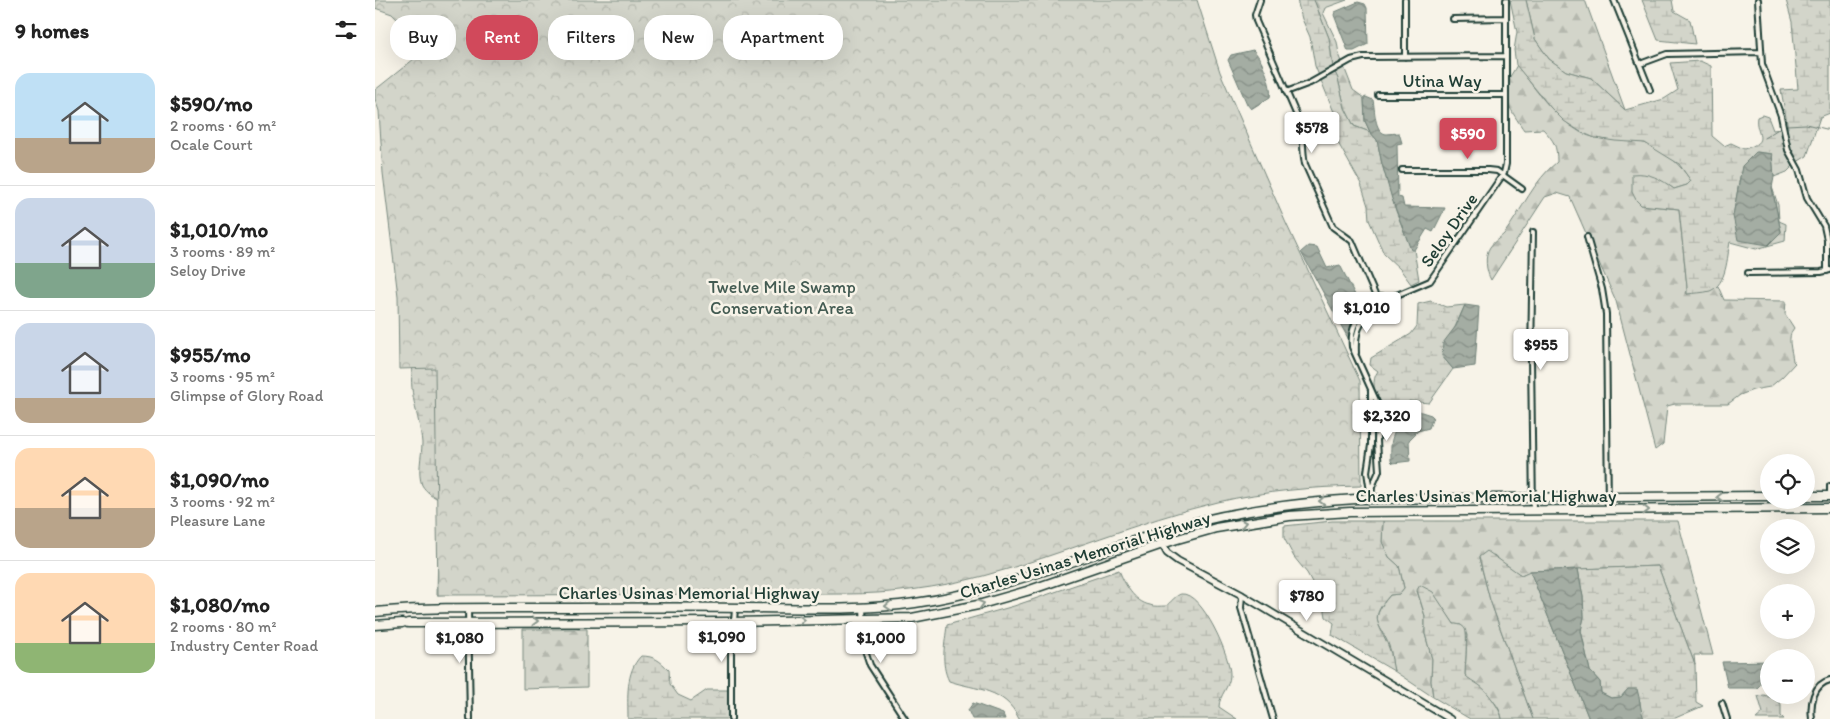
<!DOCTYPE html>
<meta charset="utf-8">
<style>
body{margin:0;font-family:Itim,sans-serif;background:#f2f2f2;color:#222;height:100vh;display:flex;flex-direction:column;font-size:19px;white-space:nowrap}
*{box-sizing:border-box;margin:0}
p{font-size:16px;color:#767676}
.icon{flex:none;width:28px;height:28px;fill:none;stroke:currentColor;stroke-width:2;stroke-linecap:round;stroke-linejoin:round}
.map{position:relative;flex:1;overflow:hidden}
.details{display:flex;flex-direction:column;background:#fff;width:375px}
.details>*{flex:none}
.banner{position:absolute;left:15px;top:15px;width:475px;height:45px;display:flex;gap:10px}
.fabs{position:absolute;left:1385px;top:454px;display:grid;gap:10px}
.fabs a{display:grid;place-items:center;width:55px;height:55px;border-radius:50%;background:#fff;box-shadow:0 5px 20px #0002;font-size:25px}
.price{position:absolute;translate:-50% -42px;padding:0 11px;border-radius:5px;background:#fff;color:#222;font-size:16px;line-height:32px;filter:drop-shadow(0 1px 2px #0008)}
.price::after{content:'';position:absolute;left:50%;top:30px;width:15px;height:11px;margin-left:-8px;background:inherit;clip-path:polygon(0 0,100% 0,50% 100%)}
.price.selected{background:#d1495b;color:#fff}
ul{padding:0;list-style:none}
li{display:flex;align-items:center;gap:15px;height:125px;padding:0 15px}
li+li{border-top:1px solid #e0e0e0}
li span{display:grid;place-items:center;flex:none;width:140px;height:100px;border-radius:15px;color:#555}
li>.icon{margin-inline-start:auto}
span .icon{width:60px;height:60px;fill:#fffc;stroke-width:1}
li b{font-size:21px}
h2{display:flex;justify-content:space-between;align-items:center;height:60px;padding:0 15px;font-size:21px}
.chip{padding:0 18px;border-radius:20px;background:#fff;box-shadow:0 5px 20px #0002;font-size:18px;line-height:45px}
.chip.selected{background:#d1495b;color:#fff}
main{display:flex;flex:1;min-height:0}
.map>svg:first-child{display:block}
.forest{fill:url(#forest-firs);stroke:#79897f}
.wetland{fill:url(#wetland-marsh);stroke:#79897f}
.park{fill:url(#park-crowns);stroke:#79897f}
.water{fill:url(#water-waves);stroke:#6f8077}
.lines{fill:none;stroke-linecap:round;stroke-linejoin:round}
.stream{stroke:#6f8077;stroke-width:1}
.street-casing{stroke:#1f3d34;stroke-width:8}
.secondary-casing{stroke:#1f3d34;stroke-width:9}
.highway-casing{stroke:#1f3d34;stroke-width:11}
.street{stroke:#f7f3e8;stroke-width:4}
.secondary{stroke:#f7f3e8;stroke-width:5.5}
.highway{stroke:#f7f3e8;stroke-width:8}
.oneway{stroke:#8b988e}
.labels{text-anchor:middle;stroke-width:5;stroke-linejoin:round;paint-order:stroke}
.street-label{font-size:18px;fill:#1f3d34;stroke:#f7f3e8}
.park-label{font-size:18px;fill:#435b52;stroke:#f7f3e8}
</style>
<main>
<section class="details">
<h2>9 homes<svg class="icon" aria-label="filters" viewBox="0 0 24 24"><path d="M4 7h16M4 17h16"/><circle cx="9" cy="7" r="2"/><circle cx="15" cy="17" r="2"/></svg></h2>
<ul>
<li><span style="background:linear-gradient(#bfe0f5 65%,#b9a48a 0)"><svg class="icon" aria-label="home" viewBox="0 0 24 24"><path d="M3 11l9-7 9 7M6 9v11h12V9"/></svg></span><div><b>$590/mo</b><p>2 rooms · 60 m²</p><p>Ocale Court</p></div></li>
<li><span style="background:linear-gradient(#c9d6e8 65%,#7fa58c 0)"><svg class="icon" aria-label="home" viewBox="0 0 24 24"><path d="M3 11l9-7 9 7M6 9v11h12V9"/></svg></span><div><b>$1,010/mo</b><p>3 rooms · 89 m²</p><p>Seloy Drive</p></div></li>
<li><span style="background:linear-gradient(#c9d6e8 75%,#b9a48a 0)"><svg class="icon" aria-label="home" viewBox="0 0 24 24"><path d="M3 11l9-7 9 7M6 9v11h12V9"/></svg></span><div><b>$955/mo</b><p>3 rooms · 95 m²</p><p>Glimpse of Glory Road</p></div></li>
<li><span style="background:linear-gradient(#ffd9b3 60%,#b9a48a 0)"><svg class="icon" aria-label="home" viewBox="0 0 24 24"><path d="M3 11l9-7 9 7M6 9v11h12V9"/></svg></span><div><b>$1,090/mo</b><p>3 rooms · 92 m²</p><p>Pleasure Lane</p></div></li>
<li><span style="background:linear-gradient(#ffd9b3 70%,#8fb573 0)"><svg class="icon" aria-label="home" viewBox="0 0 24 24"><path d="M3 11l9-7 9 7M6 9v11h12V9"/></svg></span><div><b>$1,080/mo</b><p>2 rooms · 80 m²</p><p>Industry Center Road</p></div></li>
</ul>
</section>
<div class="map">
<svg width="1455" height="719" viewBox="0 0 1455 719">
<defs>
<pattern id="forest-firs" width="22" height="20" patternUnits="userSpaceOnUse" patternTransform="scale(1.25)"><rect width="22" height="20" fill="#d3d5ca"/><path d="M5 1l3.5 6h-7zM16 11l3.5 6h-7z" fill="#b5b8ae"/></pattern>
<pattern id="wetland-marsh" width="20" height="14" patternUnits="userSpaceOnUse" patternTransform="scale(1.25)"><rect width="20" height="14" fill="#d3d5ca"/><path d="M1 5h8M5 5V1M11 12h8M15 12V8" fill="none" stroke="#b5b8ae"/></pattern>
<pattern id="park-crowns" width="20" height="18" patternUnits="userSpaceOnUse" patternTransform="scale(1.25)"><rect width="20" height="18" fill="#d3d5ca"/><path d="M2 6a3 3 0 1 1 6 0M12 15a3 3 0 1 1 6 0" fill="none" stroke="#b5b8ae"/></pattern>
<pattern id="water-waves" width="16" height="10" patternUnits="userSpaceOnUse" patternTransform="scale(1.25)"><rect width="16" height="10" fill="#a4ada3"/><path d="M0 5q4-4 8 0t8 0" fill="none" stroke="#858e86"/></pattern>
</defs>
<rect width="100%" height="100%" fill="#f7f3e8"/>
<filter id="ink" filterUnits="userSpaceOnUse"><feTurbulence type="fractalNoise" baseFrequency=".02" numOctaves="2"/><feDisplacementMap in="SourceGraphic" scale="10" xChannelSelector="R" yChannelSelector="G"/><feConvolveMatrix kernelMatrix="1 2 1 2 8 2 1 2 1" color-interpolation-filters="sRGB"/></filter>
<g filter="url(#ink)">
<path class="forest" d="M 939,0 L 972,0 L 950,8 L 948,13 L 962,42 L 964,54 L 978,90 L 989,98 L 990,121 L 995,132 L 979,126 L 970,108 L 963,79 L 958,68 L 954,38 Z
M 1151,0 L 1210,0 L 1250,110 L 1216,78 L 1191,71 L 1174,59 L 1160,39 Z
M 1142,65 C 1160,89 1179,117 1205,132 C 1228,144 1247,137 1269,143 C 1288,148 1306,165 1316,181 L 1312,185 L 1299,189 L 1292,184 L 1261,200 L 1266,205 L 1304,209 L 1312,287 L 1312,294 L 1343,286 L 1349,300 L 1411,301 L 1410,314 L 1419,328 C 1411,337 1417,350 1418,361 L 1420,363 L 1407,377 L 1395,387 L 1378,390 L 1365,395 L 1353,404 L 1300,404 L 1292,406 L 1288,444 L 1280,450 L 1241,301 L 1195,197 L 1182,193 L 1170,197 L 1116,280 C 1111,271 1109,256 1115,247 C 1118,242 1125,238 1129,234 C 1147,210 1159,180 1182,162 C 1182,145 1179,141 1168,129 L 1149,130 C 1140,117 1127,99 1132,83 C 1134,77 1139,71 1142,65 Z
M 1008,521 L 1303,521 L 1338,655 L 1319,655 L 1320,665 L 1283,566 L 1156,571 L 1146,575 L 1131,566 L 1119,555 L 1104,558 L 1115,600 L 1158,719 L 1127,719 C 1125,700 1102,688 1090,675 L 1092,635 L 1086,625 L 1079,624 L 1057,592 L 1042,591 L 1050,616 L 1050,634 L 1057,659 L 1056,681 L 1058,697 L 1019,671 C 1017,665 1017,658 1016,652 C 1008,622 990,625 1015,595 L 1024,594 L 1029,588 L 1024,566 L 1014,557 L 1007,542 Z
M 148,629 L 212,629 L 212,687 L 148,689 Z"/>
<path class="wetland" d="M 922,0 L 939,0 L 954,38 L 958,68 L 963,79 L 970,108 L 979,126 L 995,132 L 1002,140 L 1007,164 L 1021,211 L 1036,249 L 1039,250 L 1044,280 L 1036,284 L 1025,269 L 1009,254 L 994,220 L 993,206 L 986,184 L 962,141 L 959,112 L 940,66 L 935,37 L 927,19 Z
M 1135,0 L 1151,0 L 1160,39 L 1174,59 L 1191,71 L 1216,78 L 1250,110 L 1289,99 L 1303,90 L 1295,63 L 1325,61 L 1336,66 L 1337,136 L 1349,146 L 1356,143 L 1369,149 C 1397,141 1379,134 1382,117 L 1387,115 L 1393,117 L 1398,130 L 1413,128 L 1406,90 L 1423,89 L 1417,22 L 1411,0 L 1455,0 L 1455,113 L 1445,117 L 1432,156 L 1422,162 L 1412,172 L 1399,177 L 1397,154 L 1382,152 L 1367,167 L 1358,216 L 1406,232 L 1397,187 L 1403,205 L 1404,221 L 1411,224 L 1410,241 L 1381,249 L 1355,242 C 1352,257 1352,284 1335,291 C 1328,293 1319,293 1312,294 L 1312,287 L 1304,209 L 1266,205 L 1261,200 L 1257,192 L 1257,174 C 1274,172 1286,179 1299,189 L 1312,185 L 1316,181 L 1304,164 L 1270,143 L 1240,141 L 1220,138 L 1206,132 L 1189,121 L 1176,108 L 1141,65 L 1139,50 L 1142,32 Z
M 1267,0 L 1297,0 L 1299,11 L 1315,20 L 1320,44 L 1283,40 Z
M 1056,301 L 1071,307 L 1090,305 L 1067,356 L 1078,369 L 1054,403 L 1034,401 L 1020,419 L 1012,424 L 1004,414 L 1005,403 C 999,394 996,380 1003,371 L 995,365 L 996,358 L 1036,334 L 1042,326 L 1043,304 Z
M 39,362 L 62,366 L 90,593 L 62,595 L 64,500 C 58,496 51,492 47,485 C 42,473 47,456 47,443 C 45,415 31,390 39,362 Z
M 957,521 L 1008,521 L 1007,542 L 1014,557 L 1024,566 L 1029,588 L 1024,594 L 1015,595 C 993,620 1004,621 1014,648 C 1017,655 1017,664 1019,671 L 957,635 L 959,623 L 951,617 L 949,605 L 953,595 L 938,584 L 932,573 L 919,557 L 909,538 L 909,526 Z
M 1112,551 L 1146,575 L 1155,571 L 1214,719 L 1158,719 L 1115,600 L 1104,557 Z
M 1283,566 L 1320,665 L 1321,702 L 1328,706 L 1298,719 L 1269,719 L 1265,711 L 1265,701 L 1253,689 L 1246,697 L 1236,698 L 1226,693 L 1225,682 L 1215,671 L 1206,630 L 1209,617 L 1208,597 L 1203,569 Z
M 744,570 C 749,583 759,602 775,605 C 779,607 785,606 791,606 C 795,603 801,595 806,594 C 827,591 856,658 855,675 C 855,687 844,695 844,707 L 862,719 L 644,719 C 630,688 601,690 574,681 C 565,663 570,644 572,625 L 639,606 Z
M 1045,585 L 1058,592 L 1079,624 C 1083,624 1088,625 1090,629 C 1093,633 1090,667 1090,675 C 1095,680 1098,681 1104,685 C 1111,689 1126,710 1127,719 L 1095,719 L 1058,697 L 1056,681 L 1057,659 L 1050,634 L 1050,616 L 1042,590 Z
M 266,656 C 280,656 285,661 294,670 L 295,684 L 303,695 L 316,701 L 332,690 L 355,690 L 355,719 L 253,719 C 253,698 250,672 266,656 Z
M 1389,695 L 1396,697 L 1406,704 L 1406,716 L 1409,719 L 1381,719 L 1388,713 L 1383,696 Z"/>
<path class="park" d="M 0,0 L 822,0 L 845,72 L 910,221 L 985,381 L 986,486 C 938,487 890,491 843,502 C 763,521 687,555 608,576 C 562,588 516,594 469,594 L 63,595 L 60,368 L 24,369 L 23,296 L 8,173 L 4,111 L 0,99 L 0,90 L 44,55 L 44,42 L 17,14 L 0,8 Z"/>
<path class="water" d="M 983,2 L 990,4 L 992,8 L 993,44 L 979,51 L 973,51 L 959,15 L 960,12 Z
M 878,50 C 886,56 898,87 895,97 L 876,109 L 872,104 L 853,60 L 856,55 Z
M 991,97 L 998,100 C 1000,109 999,132 1011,134 C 1015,134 1020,133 1024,133 L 1027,143 L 1022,144 L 1023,197 L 1027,198 L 1029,207 L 1070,208 L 1058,232 L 1052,229 L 1039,250 L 1036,250 L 1017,199 L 1007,164 L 1002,140 L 995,132 L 990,121 L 989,98 Z
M 1381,152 L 1397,154 L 1399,177 L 1397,188 L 1406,232 L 1393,245 L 1363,240 L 1358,216 L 1367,166 Z
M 933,246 L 942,247 L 952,268 L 965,265 L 980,295 L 973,311 L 978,320 L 974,340 L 926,252 Z
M 1090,305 L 1104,307 L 1100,366 L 1078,369 L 1067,356 L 1068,343 L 1081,326 Z
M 1037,409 L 1056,415 L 1058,417 L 1054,428 L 1043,431 L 1034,440 L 1035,461 L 1018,463 L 1016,461 C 1016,453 1015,444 1018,436 C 1021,426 1032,421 1033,411 Z
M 1203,569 L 1208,597 L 1209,617 L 1206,631 L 1215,671 L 1225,682 L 1226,693 L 1236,698 L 1246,697 L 1253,689 L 1262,689 C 1265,699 1265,709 1269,719 L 1214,719 L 1155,571 Z
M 1394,661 L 1394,682 L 1388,682 L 1382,688 L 1353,688 L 1347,662 Z
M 598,703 L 628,714 L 630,719 L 597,719 L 593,710 Z"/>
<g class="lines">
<path class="stream" d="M 1412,125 L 1431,124 L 1455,130
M 1389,138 L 1405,128"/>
<defs>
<path id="street" d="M 885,0 L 880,15 L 881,21 L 925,123 C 929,137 927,150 930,164 L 958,227 L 977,241 L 1001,297
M 1030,0 L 1030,57
M 1239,0 L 1275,90
M 1383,0 L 1387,64 L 1406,116 L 1413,150 L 1424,170 L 1432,198 L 1449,226 L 1452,240 L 1452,271
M 1078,19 L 1131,18
M 1265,64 L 1292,54 L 1385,52
M 911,92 L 935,83 L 976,60 L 988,57 L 1130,56
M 1003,95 L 1130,95
M 1027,170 L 1113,170 L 1122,171 L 1147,189
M 1158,232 L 1156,358 L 1158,511
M 1212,237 L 1227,289 L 1231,314 L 1233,510
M 1373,273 L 1446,272 L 1455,270
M997 304a7 7 0 1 1 14 0a7 7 0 1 1-14 0Z
M 1010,300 L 1055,281 L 1129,173 L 1131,164 L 1131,0
M 981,353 C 980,335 983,320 1000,311
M 995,492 L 992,472 L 996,445 L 996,390
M 1455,496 L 1455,486
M 996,500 L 997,487 L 1004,471 L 1002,441 L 1004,407 L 977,347 C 975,328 982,316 996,304
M 867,595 L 866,608 L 898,719
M 488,607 L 490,650 L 495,665 L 530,719
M 93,608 L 95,719
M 1347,703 L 1352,719
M 356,719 L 356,627 L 359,622 L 360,608
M 1437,719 C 1435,704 1438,684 1455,680"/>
<path id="secondary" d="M 782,534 L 792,553 L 803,561 L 867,595 L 1075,719"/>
<path id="highway" d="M 1431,496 L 1455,496
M 0,612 C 55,607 110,608 165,608 C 233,608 302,607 370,608 C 426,608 484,611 540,603 C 631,590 715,553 803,527 C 862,510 920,503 981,499 L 1394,496
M 33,623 L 359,622 L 537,618 L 603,605 L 652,591 L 799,540 L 841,528 L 914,516 L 975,512 L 1455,508
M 0,625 L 27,623"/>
</defs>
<use href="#street" class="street-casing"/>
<use href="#secondary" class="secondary-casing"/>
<use href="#highway" class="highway-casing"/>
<use href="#street" class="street"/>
<use href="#secondary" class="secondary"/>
<use href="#highway" class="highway"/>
</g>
<defs><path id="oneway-chevron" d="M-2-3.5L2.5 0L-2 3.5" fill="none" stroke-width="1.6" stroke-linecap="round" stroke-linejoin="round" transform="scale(1.25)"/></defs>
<g class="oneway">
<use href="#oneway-chevron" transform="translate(1345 497) rotate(180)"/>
<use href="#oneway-chevron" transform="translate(947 501) rotate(177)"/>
<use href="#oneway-chevron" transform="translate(1271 510)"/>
<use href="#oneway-chevron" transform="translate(868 523) rotate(-11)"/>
<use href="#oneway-chevron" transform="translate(606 604) rotate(-16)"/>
<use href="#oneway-chevron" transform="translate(513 606) rotate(176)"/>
<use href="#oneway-chevron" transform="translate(427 620) rotate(-1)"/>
<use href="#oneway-chevron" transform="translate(160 621)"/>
</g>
</g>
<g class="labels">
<g class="street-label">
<text x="1067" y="87">Utina Way</text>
<text transform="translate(1074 230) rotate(-55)" y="6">Seloy Drive</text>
<text x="1111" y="502">Charles Usinas Memorial Highway</text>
<text transform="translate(710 555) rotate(-17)" y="6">Charles Usinas Memorial Highway</text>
<text x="314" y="599">Charles Usinas Memorial Highway</text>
</g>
<g class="park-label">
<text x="407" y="293">Twelve Mile Swamp<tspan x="407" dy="21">Conservation Area</tspan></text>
</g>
</g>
</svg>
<div class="fabs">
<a><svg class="icon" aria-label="locate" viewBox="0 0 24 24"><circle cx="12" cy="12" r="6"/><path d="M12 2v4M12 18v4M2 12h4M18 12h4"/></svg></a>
<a><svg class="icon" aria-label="layers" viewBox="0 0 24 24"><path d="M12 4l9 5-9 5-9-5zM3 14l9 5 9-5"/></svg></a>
<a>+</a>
<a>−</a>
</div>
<b class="price" style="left:937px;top:154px">$578</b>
<b class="price selected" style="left:1093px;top:160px">$590</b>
<b class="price" style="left:992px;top:334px">$1,010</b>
<b class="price" style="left:1166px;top:371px">$955</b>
<b class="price" style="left:1012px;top:442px">$2,320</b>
<b class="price" style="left:932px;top:622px">$780</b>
<b class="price" style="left:347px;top:663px">$1,090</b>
<b class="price" style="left:85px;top:664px">$1,080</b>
<b class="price" style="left:506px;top:664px">$1,000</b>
<div class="banner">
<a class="chip">Buy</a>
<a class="chip selected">Rent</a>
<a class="chip">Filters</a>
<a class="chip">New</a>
<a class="chip">Apartment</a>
</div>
</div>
</main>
